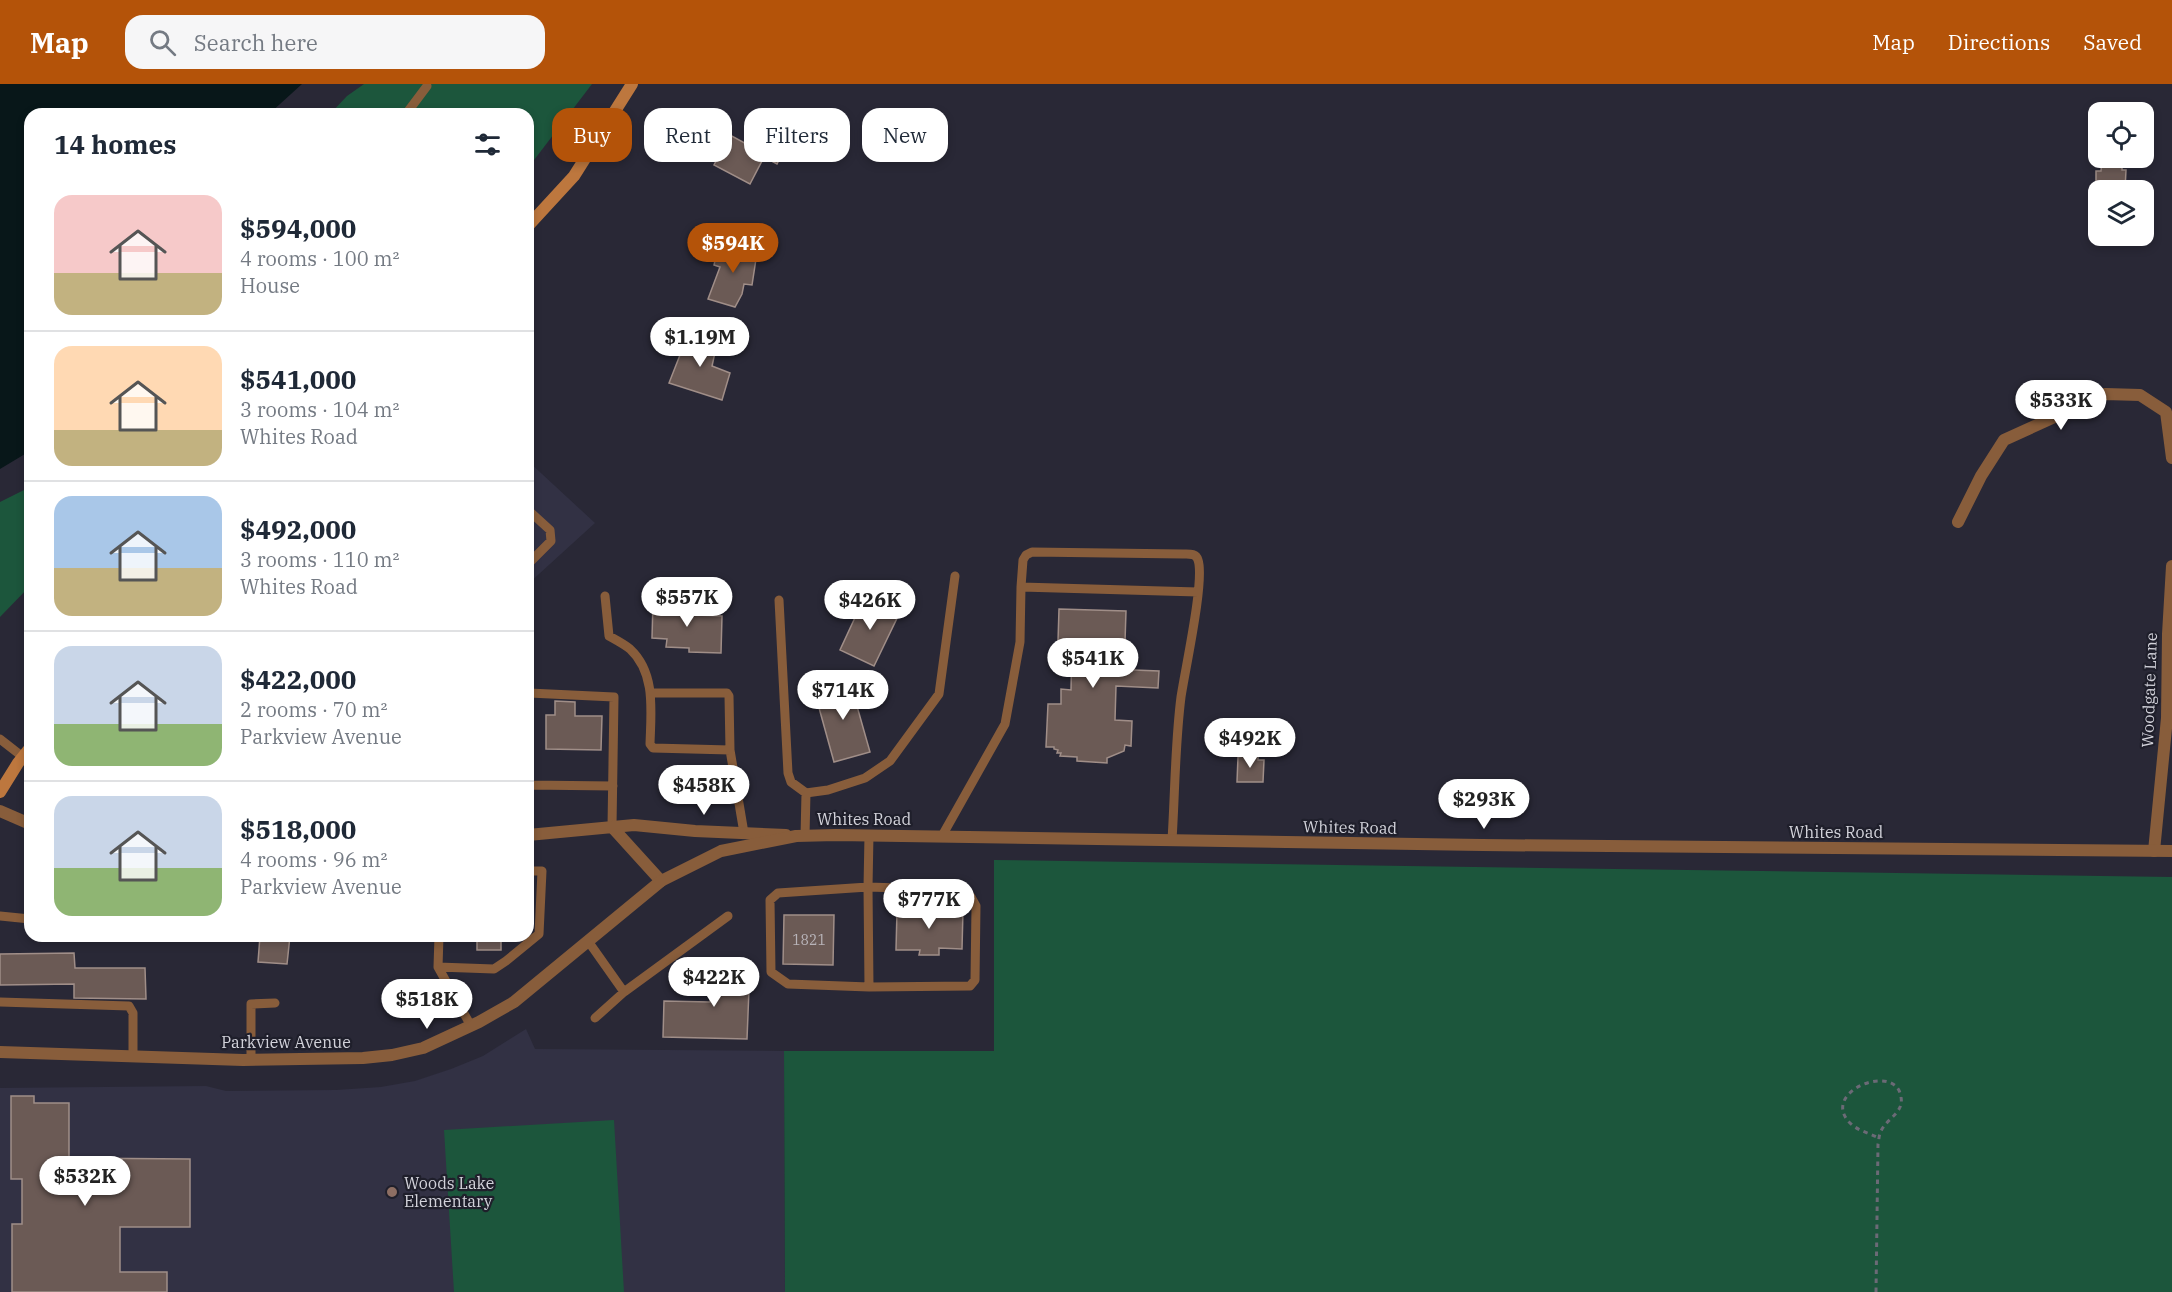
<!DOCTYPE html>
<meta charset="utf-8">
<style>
body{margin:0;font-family:"IBM Plex Serif",serif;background:#f6f6f7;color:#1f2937;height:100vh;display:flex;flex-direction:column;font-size:22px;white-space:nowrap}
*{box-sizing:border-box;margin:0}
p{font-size:20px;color:#747a83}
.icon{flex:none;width:33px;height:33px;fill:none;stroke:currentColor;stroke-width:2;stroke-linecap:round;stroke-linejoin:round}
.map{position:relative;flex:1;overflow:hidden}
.details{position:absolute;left:24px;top:24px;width:510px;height:834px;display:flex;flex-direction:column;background:#fff;border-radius:18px;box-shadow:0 3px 9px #0003}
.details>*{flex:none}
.hud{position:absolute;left:552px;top:24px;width:570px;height:54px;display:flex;gap:12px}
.tools{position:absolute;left:2088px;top:18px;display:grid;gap:12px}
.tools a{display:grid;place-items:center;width:66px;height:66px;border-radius:12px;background:#fff;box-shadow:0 3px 9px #0003;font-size:30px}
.price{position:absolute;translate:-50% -51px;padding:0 14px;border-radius:21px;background:#fff;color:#222;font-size:20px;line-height:39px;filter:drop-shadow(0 2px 3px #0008)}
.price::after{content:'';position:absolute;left:50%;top:36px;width:18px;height:14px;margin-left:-9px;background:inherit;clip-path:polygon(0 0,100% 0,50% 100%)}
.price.selected{background:#b45309;color:#fff}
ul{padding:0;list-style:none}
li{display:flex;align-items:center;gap:18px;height:150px;padding:0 30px}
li+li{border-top:2px solid #e0e1e3}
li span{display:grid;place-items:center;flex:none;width:168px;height:120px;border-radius:18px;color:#555}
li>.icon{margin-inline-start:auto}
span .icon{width:72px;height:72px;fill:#fffc;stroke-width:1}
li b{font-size:26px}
h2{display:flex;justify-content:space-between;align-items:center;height:72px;padding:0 30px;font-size:26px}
.tag{padding:0 21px;border-radius:18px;background:#fff;box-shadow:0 3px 9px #0003;font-size:21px;line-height:54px}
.tag.selected{background:#b45309;color:#fff}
header{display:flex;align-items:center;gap:36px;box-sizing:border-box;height:84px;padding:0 30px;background:#b45309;color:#fff}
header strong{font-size:28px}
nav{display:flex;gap:33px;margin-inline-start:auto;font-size:21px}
.search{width:420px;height:54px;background:#f6f6f7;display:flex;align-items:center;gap:15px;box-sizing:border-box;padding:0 21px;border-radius:18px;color:#747a83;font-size:22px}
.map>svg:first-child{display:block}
.built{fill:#323144}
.green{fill:#1c563c}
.water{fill:#081719}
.building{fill:#6b5a55;stroke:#a08e88;stroke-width:1.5}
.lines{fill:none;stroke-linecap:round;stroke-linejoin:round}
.path{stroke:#6b6a76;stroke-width:3;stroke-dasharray:4.5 4.5;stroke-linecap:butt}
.service{stroke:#885d3b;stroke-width:9}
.minor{stroke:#885d3b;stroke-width:12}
.tertiary{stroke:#885d3b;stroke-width:12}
.secondary{stroke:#bd773e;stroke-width:12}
.education-dot{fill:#8d6e63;stroke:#1f1f2b;stroke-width:2}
.labels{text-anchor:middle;stroke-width:4.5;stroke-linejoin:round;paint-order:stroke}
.number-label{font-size:14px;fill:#b8b4b9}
.street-label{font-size:16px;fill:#d2d2da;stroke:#1f1f2b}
.poi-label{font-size:16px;fill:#d2d2da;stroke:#1f1f2b;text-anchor:start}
</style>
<header>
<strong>Map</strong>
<div class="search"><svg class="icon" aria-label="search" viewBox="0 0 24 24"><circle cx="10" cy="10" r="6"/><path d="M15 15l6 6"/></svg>Search here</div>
<nav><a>Map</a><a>Directions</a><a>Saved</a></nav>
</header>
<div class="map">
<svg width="2172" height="1208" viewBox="0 0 2172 1208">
<rect width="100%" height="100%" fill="#292836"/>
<path class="built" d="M 528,377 L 595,439 L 528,500 Z
M 526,945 L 535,965 L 784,967 L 785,1208 L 0,1208 L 0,1004 L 206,1002 L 226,1007 L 336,1006 L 381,1003 L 415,997 L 451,985 L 483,972 Z"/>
<path class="green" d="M 364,0 L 592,0 L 528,84 L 528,30 L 330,30 L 347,12 Z
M 30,403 L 30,502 L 0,533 L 0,418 Z
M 994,776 L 2172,793 L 2172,1208 L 785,1208 L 784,967 L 994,967 Z
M 614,1036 L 624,1208 L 454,1208 L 444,1046 Z"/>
<path class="water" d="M 0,0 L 302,0 L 269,30 L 30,30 L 30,367 L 0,385 Z"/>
<path class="building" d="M 762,39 L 790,54 L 777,80 L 764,73 L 750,100 L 714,81 L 730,51 L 750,62 Z
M 2102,74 L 2122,74 L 2122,86 L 2126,86 L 2125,106 L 2096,106 L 2096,87 L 2101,87 Z
M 728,159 L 752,163 L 751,174 L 756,175 L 752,201 L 744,200 L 742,210 L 735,223 L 708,215 L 720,183 L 714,181 L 717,168 L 726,169 Z
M 694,246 L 718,255 L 712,282 L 730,289 L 722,316 L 669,299 L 680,271 L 682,271 Z
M 865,512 L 900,528 L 874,582 L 840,566 Z
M 653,518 L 695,520 L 695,531 L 722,532 L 721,569 L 689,568 L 689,564 L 666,563 L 667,555 L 652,554 Z
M 1059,525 L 1126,527 L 1125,558 L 1109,558 L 1108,585 L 1159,587 L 1158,604 L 1116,602 L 1115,636 L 1132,637 L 1131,662 L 1125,661 L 1124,667 L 1107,674 L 1107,679 L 1077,677 L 1077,673 L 1060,672 L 1061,669 L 1057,669 L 1058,666 L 1054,665 L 1054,663 L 1046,663 L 1048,620 L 1061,620 L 1061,605 L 1071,606 L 1072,558 L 1058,557 Z
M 849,594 L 870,668 L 834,678 L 816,613 L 829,609 L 827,600 Z
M 555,617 L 575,618 L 575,632 L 602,632 L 601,666 L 546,665 L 546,631 L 555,631 Z
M 1243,672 L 1258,672 L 1258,676 L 1264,676 L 1263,698 L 1237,698 L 1238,673 Z
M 914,821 L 943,821 L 943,826 L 963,826 L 962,865 L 939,864 L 939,871 L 919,871 L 920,866 L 896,866 L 897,827 L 914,827 Z
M 784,831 L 834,831 L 833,881 L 783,880 Z
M 260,852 L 290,852 L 287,880 L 258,878 Z
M 477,852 L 501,852 L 501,866 L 477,866 Z
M 74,869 L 75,884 L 145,884 L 146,915 L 74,914 L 74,900 L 0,901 L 0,870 Z
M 711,879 L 750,881 L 747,955 L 663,953 L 664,917 L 710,918 Z
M 11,1012 L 34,1012 L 34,1019 L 69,1019 L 69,1074 L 190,1075 L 190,1143 L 120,1143 L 120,1188 L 167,1188 L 167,1208 L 12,1208 L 12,1140 L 22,1140 L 22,1095 L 11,1095 Z"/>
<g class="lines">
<path class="path" d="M 1876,1208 L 1878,1060 C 1879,1056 1879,1050 1881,1047 C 1887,1034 1904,1029 1901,1013 C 1896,977 1819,1008 1850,1039 C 1858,1047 1869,1049 1879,1054"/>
<path class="service" d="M 406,30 L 427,2
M 528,426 L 550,446 L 551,457 L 528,480
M 1021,503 L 1198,508
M 605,512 L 609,552 C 616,556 624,560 630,565 C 656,589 651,627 650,660 L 653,664 L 730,666
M 779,516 L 788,689 L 791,698 L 806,709 L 828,706 L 865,694 L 890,677 L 939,610 L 955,492
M 651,609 L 727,609 L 729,612 L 730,666 L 744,749
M 0,655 L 23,673
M 529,701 L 613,702
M 529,751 L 529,609 L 614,613 L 612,743
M 869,751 L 868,803 L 963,806 L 971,813 L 976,822 L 975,896 L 970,902 L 869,903 L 788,900 L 771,888 L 770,816 L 778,809 L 868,803 L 869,903
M 805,752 L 806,709
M 942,752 L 1005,640 L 1020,558 L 1021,503 L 1023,476 L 1026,471 L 1032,468 L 1183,470 C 1189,470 1196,469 1198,476 C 1205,496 1185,586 1181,613 C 1175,660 1175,709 1172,756
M 0,832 L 30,835
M 439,852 L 438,883 L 471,942
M 588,857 L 624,908 L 728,832
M 438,883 L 494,885 L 506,877 L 539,850 L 542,787 L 528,787
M 0,918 L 129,922 L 133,929 L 133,972
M 595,934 L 624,908
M 251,976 L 251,920 L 275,919"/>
<path class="minor" d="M 1958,438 L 1981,392 L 2004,356 L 2105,310 L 2140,311 L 2166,328 L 2172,374
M 0,727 L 30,740
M 612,743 L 661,797
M 528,751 L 634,741 L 695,747 L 786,751
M 2154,767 L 2167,634 L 2168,550 L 2172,482"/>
<path class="tertiary" d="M 0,968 L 243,976 L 363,974 L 392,971 L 423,964 L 479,938 L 514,918 L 661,797 L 721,767 L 796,752 L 836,751 L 1482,761 L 2172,767"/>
<path class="secondary" d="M 528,142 L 574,92 L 632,0
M 0,708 L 18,679 L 30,664"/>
</g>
<circle class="education-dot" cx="392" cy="1108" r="6"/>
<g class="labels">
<g class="number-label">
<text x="809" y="861">1821</text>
</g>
<g class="street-label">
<text transform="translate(2149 606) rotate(-88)" y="6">Woodgate Lane</text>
<text x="864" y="741">Whites Road</text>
<text transform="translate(1350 743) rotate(1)" y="6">Whites Road</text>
<text x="1836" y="754">Whites Road</text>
<text x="286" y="964">Parkview Avenue</text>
</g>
<g class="poi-label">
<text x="404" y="1105">Woods Lake<tspan x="404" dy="18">Elementary</tspan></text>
</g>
</g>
</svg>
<div class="tools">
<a><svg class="icon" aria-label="locate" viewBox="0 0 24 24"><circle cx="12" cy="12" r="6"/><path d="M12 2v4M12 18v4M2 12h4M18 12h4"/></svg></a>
<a><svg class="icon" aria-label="layers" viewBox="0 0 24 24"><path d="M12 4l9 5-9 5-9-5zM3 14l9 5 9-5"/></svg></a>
</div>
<b class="price selected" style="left:733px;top:190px">$594K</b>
<b class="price" style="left:700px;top:284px">$1.19M</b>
<b class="price" style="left:2061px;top:347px">$533K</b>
<b class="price" style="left:687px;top:544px">$557K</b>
<b class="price" style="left:870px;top:547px">$426K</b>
<b class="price" style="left:1093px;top:605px">$541K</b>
<b class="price" style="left:843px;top:637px">$714K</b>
<b class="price" style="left:1250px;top:685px">$492K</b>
<b class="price" style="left:704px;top:732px">$458K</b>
<b class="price" style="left:1484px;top:746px">$293K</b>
<b class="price" style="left:929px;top:846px">$777K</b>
<b class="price" style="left:714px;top:924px">$422K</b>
<b class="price" style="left:427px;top:946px">$518K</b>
<b class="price" style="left:85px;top:1123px">$532K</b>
<div class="hud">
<a class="tag selected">Buy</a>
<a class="tag">Rent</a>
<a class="tag">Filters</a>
<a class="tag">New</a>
</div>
<section class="details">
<h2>14 homes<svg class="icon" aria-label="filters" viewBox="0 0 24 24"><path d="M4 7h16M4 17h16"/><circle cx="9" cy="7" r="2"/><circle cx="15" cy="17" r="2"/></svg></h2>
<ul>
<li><span style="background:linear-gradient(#f6c9c9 65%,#c2b280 0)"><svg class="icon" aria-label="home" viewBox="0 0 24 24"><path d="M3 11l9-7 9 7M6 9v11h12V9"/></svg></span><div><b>$594,000</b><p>4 rooms · 100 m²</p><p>House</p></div></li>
<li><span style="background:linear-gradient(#ffd9b3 70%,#c2b280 0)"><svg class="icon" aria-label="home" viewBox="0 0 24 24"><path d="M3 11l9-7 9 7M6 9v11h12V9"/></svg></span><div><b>$541,000</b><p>3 rooms · 104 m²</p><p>Whites Road</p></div></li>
<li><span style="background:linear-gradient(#a9c7e8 60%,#c2b280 0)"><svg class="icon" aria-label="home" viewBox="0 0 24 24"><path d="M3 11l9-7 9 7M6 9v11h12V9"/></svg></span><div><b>$492,000</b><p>3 rooms · 110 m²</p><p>Whites Road</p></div></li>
<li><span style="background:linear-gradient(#c9d6e8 65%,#8fb573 0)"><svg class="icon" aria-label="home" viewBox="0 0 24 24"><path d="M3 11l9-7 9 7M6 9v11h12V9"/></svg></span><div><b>$422,000</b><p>2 rooms · 70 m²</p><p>Parkview Avenue</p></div></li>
<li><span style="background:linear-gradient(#c9d6e8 60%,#8fb573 0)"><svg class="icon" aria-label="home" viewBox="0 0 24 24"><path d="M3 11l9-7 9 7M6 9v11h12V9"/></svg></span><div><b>$518,000</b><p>4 rooms · 96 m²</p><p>Parkview Avenue</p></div></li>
</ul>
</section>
</div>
